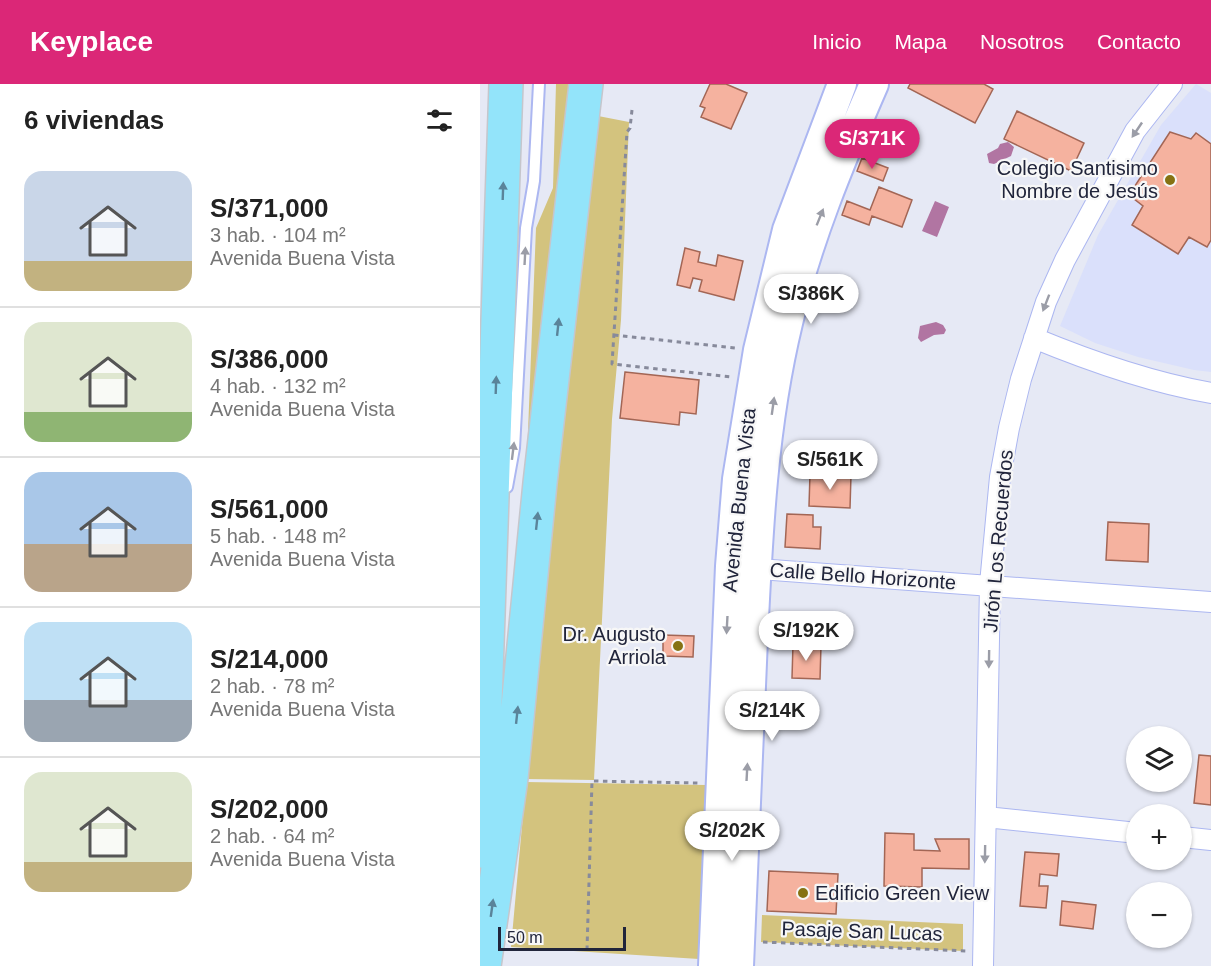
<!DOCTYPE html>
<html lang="es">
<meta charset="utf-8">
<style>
body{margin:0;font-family:Arial,sans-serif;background:#f6f6f6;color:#222;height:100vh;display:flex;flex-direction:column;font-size:22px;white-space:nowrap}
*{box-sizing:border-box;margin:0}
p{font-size:20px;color:#767676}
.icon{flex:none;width:33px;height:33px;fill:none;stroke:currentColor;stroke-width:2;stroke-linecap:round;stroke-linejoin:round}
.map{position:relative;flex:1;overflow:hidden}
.side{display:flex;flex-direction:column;background:#fff;width:480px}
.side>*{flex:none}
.buttons{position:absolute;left:646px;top:642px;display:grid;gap:12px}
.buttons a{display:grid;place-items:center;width:66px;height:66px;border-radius:50%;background:#fff;box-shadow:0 2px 4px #0004;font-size:30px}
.scale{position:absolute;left:18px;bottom:15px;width:128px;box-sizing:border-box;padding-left:6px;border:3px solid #21253b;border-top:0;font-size:16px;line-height:21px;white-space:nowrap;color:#21253b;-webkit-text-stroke:4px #f7f7f7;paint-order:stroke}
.price{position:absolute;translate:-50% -51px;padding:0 14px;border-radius:21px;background:#fff;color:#222;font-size:20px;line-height:39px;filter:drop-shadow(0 2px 3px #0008)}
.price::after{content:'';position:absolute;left:50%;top:36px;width:18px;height:14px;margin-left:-9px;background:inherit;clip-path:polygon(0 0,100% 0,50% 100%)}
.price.on{background:#db2777;color:#fff}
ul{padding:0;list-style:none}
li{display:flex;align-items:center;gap:18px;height:150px;padding:0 24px}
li+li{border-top:2px solid #e0e0e0}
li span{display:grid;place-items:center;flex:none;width:168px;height:120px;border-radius:18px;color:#555}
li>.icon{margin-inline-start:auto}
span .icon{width:72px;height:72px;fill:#fffc;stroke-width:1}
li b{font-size:26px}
h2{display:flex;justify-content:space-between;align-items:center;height:72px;padding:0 24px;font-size:26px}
header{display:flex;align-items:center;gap:36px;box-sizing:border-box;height:84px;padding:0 30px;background:#db2777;color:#fff}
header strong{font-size:28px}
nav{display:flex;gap:33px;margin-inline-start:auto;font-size:21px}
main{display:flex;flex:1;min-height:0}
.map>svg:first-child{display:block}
.built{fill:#dae0fb}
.green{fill:#d3c37e}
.water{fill:#b175a2}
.building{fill:#f5b29f;stroke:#a36655;stroke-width:1.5}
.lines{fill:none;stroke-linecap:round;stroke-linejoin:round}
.service-casing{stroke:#acb7f1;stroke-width:14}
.minor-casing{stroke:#acb7f1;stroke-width:22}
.secondary-casing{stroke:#acb7f1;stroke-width:32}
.motorway-casing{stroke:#c5c6cc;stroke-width:36}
.path{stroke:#878a9b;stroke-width:3;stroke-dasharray:4.5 4.5;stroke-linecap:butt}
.service{stroke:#fff;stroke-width:10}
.minor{stroke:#fff;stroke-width:20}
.secondary{stroke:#fff;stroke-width:28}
.motorway{stroke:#93e4fa;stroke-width:33}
.oneway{fill:#9b9da7}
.oneway2{fill:#5a849a}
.poi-dot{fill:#857213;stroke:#f7f7f7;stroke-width:2}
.labels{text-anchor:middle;stroke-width:4.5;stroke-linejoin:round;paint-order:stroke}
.poi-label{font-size:20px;fill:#21253b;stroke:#f7f7f7;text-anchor:end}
.street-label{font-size:20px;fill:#21253b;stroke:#f7f7f7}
</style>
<header>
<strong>Keyplace</strong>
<nav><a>Inicio</a><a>Mapa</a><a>Nosotros</a><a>Contacto</a></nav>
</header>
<main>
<section class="side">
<h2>6 viviendas<svg class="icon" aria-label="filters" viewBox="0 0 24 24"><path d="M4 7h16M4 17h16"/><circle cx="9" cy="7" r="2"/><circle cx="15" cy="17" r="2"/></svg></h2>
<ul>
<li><span style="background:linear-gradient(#c9d6e8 75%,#c2b280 0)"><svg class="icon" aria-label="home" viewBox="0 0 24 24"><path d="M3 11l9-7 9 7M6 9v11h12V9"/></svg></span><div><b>S/371,000</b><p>3 hab. · 104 m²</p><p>Avenida Buena Vista</p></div></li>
<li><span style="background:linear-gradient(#dfe7d0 75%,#8fb573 0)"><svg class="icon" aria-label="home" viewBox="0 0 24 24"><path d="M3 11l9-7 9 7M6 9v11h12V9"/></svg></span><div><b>S/386,000</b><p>4 hab. · 132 m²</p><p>Avenida Buena Vista</p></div></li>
<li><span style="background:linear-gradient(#a9c7e8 60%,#b9a48a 0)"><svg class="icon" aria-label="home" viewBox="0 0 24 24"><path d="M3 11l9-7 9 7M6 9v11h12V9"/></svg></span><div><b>S/561,000</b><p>5 hab. · 148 m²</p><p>Avenida Buena Vista</p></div></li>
<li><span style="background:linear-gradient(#bfe0f5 65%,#9aa5b1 0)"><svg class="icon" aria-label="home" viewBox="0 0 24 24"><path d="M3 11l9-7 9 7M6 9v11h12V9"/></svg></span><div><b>S/214,000</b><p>2 hab. · 78 m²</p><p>Avenida Buena Vista</p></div></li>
<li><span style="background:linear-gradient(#dfe7d0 75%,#c2b280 0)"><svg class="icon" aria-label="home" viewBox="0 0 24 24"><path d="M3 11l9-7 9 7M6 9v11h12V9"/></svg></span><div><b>S/202,000</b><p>2 hab. · 64 m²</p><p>Avenida Buena Vista</p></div></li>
</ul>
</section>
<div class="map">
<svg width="731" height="882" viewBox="0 0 731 882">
<rect width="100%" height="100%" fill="#e6e9f5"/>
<path class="built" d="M 716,0 L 731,9 L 731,288 L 714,286 L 658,273 L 615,259 L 580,242 L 618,151 L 681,41 Z"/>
<path class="green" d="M 76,0 L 98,0 L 47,373 L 56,144 L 73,104 Z
M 113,31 L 149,38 L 141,236 L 132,335 L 114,696 L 46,695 Z
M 46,698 L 226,701 L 219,875 L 31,863 Z
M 282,831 L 483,840 L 483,867 L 281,858 Z"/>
<path class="water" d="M 528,58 L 534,63 L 531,72 L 514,80 L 509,79 L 507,70 L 518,64 L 520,60 Z
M 455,117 L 469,123 L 457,153 L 442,147 Z
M 456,238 L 463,241 L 466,246 L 464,250 L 454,251 L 441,258 L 438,254 L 440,242 Z"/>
<path class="building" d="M 230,0 L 246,0 L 267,9 L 251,45 L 221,33 L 225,24 L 220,22 Z
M 430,0 L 504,0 L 513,5 L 495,39 L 428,4 Z
M 537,27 L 604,59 L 591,87 L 524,55 Z
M 690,48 L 711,55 L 716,49 L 731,60 L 731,156 L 727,163 L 709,153 L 698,170 L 652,141 L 663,122 L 649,111 Z
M 382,74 L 408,84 L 403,97 L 377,87 Z
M 399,103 L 432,116 L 422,143 L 392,132 L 389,141 L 362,131 L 367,117 L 390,126 Z
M 205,164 L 220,168 L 218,178 L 236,182 L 238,171 L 263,177 L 254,216 L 219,207 L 222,196 L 213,194 L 210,204 L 197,201 Z
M 145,288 L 219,296 L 216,330 L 200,328 L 199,341 L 140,334 Z
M 330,390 L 371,391 L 370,424 L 329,422 Z
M 307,430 L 333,431 L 333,443 L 341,443 L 340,465 L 305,463 Z
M 628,438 L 669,440 L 668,478 L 626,476 Z
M 183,551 L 214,552 L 213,573 L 183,572 Z
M 313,560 L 341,561 L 340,595 L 312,594 Z
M 719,671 L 731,672 L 731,721 L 714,719 Z
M 405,749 L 434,750 L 434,766 L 460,767 L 455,755 L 489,755 L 489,785 L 442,784 L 442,803 L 404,802 Z
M 545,768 L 579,770 L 577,792 L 560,790 L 559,802 L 568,802 L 566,824 L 540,822 Z
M 289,787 L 358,790 L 356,830 L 287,827 Z
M 582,817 L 616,821 L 613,845 L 580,841 Z"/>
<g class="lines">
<defs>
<path id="service" d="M 27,403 L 34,364 L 46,144 L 54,97 L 59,0"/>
<path id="minor" d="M 554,254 C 612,278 669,298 731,309
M 264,484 L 731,518
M 506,733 L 657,749
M 702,753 L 731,756
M 503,882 L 510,500 L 520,393 L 529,344 L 541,295 L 566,218 L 585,176 L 655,47 L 692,0"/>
<path id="secondary" d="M 233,882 L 250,482 L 257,395 L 278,266 L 307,146 L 362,0
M 259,882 C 264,773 268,664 273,555 C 278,450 283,342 308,239 C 327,157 360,78 394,0"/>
<path id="motorway" d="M 0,767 L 26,0
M 4,882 L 31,694 L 60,399 L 106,0"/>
</defs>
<use href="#service" class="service-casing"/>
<use href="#minor" class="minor-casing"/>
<use href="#secondary" class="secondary-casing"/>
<use href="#motorway" class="motorway-casing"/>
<path class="path" d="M 152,26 L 150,44 L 147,48 L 132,280 L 252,293
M 134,251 L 255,264
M 283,858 L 486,867
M 107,866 L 112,697 L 218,699"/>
<use href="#service" class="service"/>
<use href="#minor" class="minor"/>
<use href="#secondary" class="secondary"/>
<use href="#motorway" class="motorway"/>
</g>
<defs><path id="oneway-solid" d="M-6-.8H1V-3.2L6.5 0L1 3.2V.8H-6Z" transform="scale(1.5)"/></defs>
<g class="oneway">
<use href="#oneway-solid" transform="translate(657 46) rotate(124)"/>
<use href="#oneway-solid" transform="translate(340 133) rotate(-68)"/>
<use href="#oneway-solid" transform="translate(45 172) rotate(-87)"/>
<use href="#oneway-solid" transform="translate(566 219) rotate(111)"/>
<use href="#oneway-solid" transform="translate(293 322) rotate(-82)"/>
<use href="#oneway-solid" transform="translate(33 367) rotate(-83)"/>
<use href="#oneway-solid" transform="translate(247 541) rotate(93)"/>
<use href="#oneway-solid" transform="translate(509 575) rotate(91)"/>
<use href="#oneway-solid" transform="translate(267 688) rotate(-87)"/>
<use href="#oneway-solid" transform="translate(505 770) rotate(91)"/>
</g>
<g class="oneway2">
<use href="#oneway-solid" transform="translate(23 107) rotate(-88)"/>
<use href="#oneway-solid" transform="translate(78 243) rotate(-84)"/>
<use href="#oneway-solid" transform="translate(16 301) rotate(-88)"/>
<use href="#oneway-solid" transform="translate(57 437) rotate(-84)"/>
<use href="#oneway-solid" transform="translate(37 631) rotate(-84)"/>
<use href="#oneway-solid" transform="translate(12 824) rotate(-82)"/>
</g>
<g class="poi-dot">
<circle cx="690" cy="96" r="6"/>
<circle cx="198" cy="562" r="6"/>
<circle cx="323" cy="809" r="6"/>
</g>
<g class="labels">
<g class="poi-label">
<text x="678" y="91">Colegio Santisimo<tspan x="678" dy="23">Nombre de Jesús</tspan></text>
<text x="186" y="557">Dr. Augusto<tspan x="186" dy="23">Arriola</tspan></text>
<text x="335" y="816" text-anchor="start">Edificio Green View</text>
</g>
<g class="street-label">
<text transform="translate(259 416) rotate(-84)" y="7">Avenida Buena Vista</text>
<text transform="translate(518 457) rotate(-85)" y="7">Jirón Los Recuerdos</text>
<text transform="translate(383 492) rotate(4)" y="7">Calle Bello Horizonte</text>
<text transform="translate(382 847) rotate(2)" y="7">Pasaje San Lucas</text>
</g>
</g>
</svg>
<div class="buttons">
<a><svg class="icon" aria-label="layers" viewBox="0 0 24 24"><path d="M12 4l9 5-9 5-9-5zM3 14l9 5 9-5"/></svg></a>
<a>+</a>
<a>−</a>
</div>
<div class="scale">50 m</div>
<b class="price on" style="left:392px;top:86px">S/371K</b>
<b class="price" style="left:331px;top:241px">S/386K</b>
<b class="price" style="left:350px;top:407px">S/561K</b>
<b class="price" style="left:326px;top:578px">S/192K</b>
<b class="price" style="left:292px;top:658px">S/214K</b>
<b class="price" style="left:252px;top:778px">S/202K</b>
</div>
</main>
